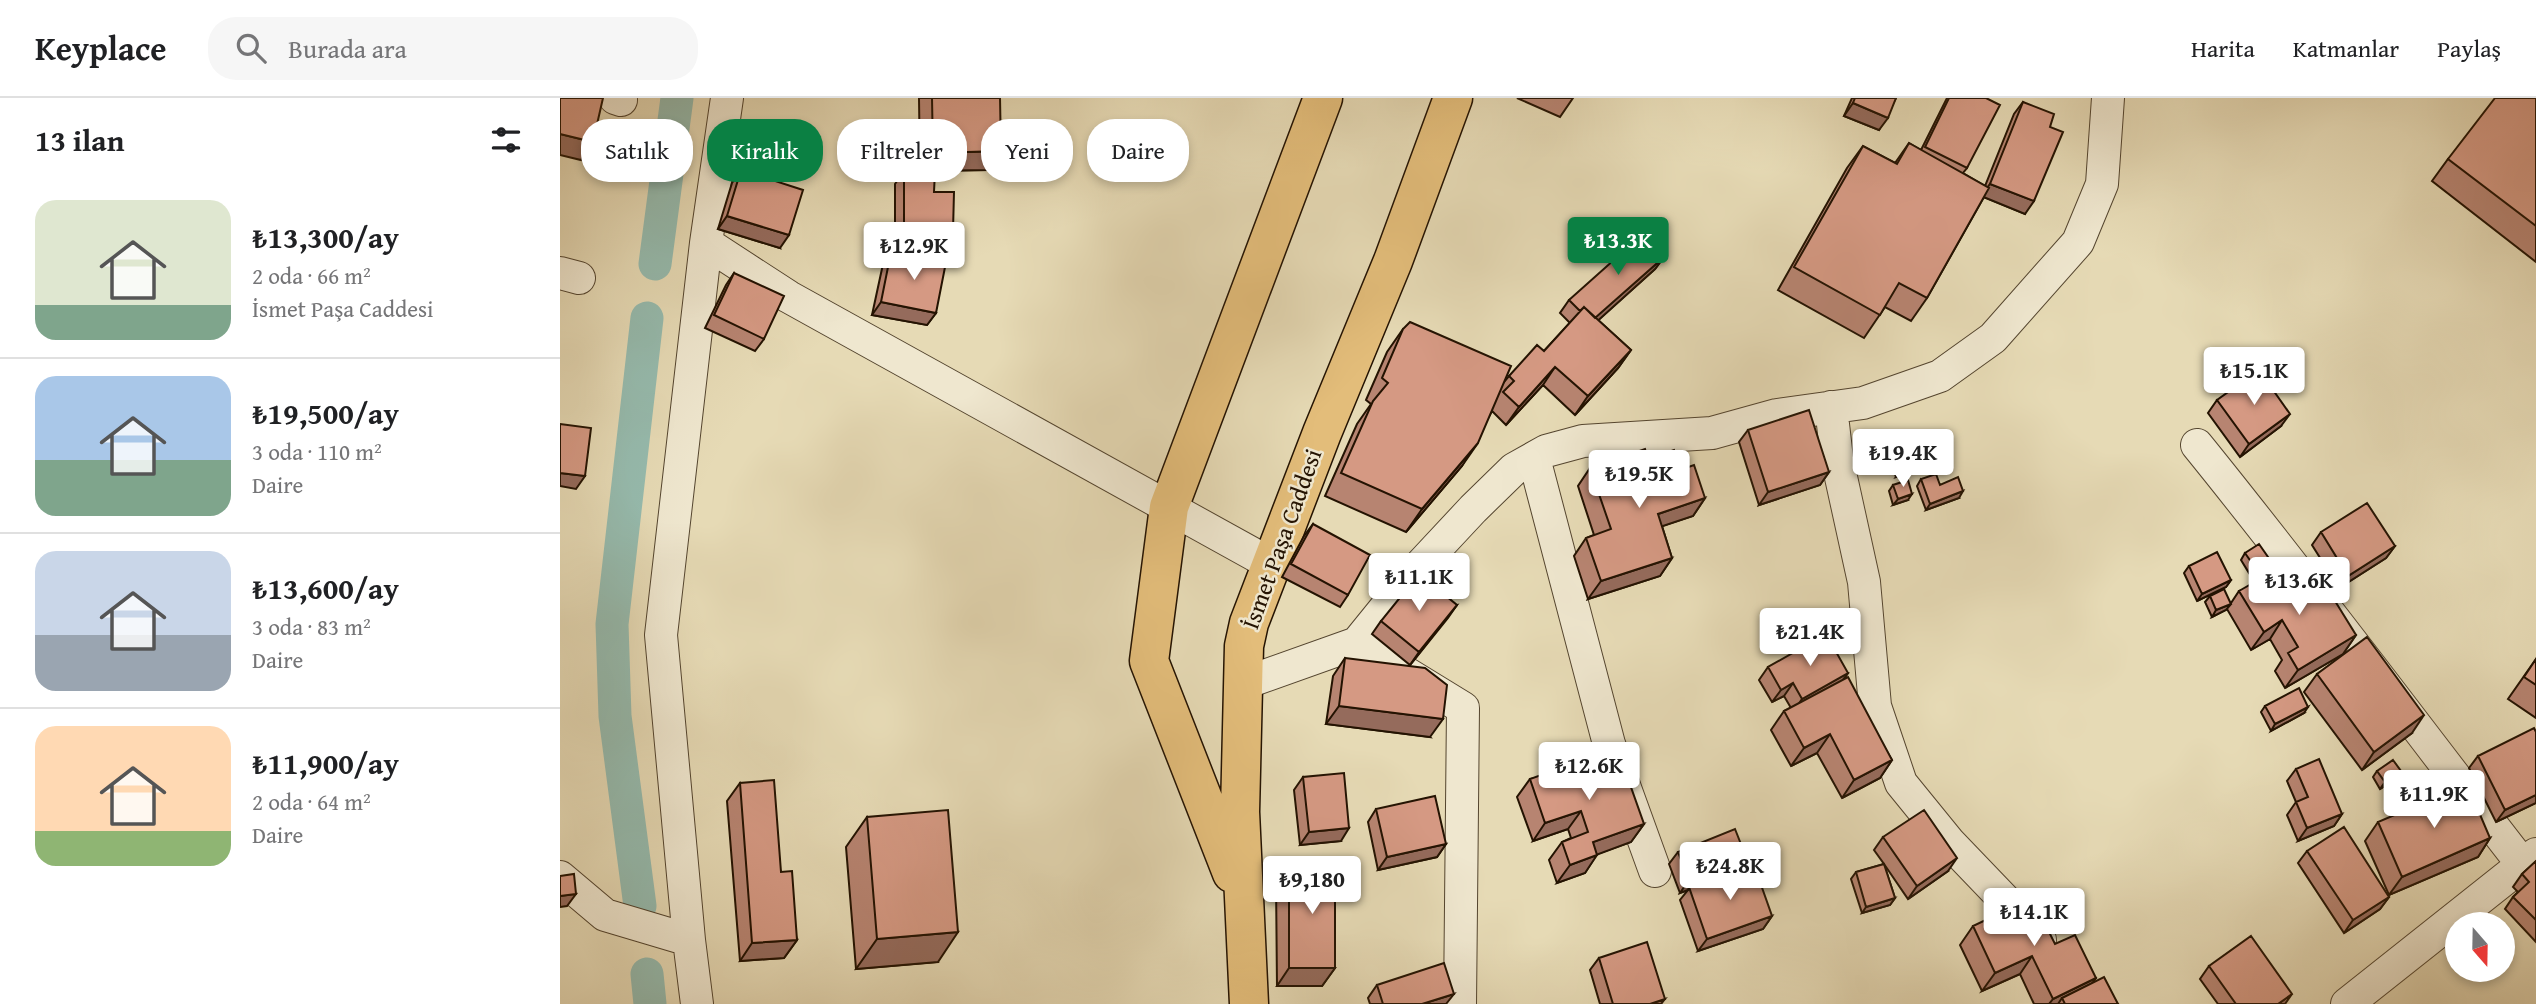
<!DOCTYPE html>
<html lang="tr">
<meta charset="utf-8">
<style>
body{margin:0;font-family:"Gentium Book Plus",serif;background:#f6f6f6;color:#202124;height:100vh;display:flex;flex-direction:column;font-size:26px;white-space:nowrap}
*{box-sizing:border-box;margin:0}
p{font-size:23px;color:#757577}
.icon{flex:none;width:38px;height:38px;fill:none;stroke:currentColor;stroke-width:2;stroke-linecap:round;stroke-linejoin:round}
.map{position:relative;flex:1;overflow:hidden}
.details{display:flex;flex-direction:column;background:#fff;width:560px}
.details>*{flex:none}
.top-card{position:absolute;left:21px;top:21px;width:665px;height:63px;display:flex;gap:14px}
.needle{width:46px;rotate:160deg}
.controls{position:absolute;left:1885px;top:814px;display:grid;gap:14px}
.controls a{display:grid;place-items:center;width:70px;height:70px;border-radius:50%;background:#fff;box-shadow:0 4px 10px #0003;font-size:35px}
.price{position:absolute;translate:-50% -60px;padding:0 16px;border-radius:7px;background:#fff;color:#222;font-size:23px;line-height:46px;filter:drop-shadow(0 2px 4px #0008)}
.price::after{content:'';position:absolute;left:50%;top:42px;width:21px;height:16px;margin-left:-10px;background:inherit;clip-path:polygon(0 0,100% 0,50% 100%)}
.price.active{background:#0b8043;color:#fff}
ul{padding:0;list-style:none}
li{display:flex;align-items:center;gap:21px;height:175px;padding:0 35px}
li+li{border-top:2px solid #e0e0e0}
li span{display:grid;place-items:center;flex:none;width:196px;height:140px;border-radius:21px;color:#555}
li>.icon{margin-inline-start:auto}
span .icon{width:84px;height:84px;fill:#fffc;stroke-width:1}
li b{font-size:30px}
h2{display:flex;justify-content:space-between;align-items:center;height:84px;padding:0 35px;font-size:30px}
.pill{padding:0 24px;border-radius:28px;background:#fff;box-shadow:0 4px 10px #0003;font-size:24px;line-height:63px}
.pill.active{background:#0b8043;color:#fff}
header{display:flex;align-items:center;gap:42px;box-sizing:border-box;height:98px;padding:0 35px;background:#fff;border-bottom:2px solid #e0e0e0}
header strong{font-size:33px}
nav{display:flex;gap:38px;margin-inline-start:auto;font-size:24px}
.search{width:490px;height:63px;background:#f6f6f6;display:flex;align-items:center;gap:18px;box-sizing:border-box;padding:0 24px;border-radius:28px;color:#757577;font-size:26px}
main{display:flex;flex:1;min-height:0}
.map>svg:first-child{display:block}
.lines{fill:none;stroke-linecap:round;stroke-linejoin:round}
.canal{stroke:#96bbae;stroke-width:33}
.minor-casing{stroke:#54452f;stroke-width:34}
.major-casing{stroke:#241302;stroke-width:41}
.minor{stroke:#efe7cf;stroke-width:32}
.major{stroke:#e3bd7a;stroke-width:38}
.wall{fill:#b78471;stroke:#241302;stroke-width:2}
.shaded-wall{fill:#956b5c;stroke:#241302;stroke-width:2}
.building{fill:#d59983;stroke:#241302;stroke-width:2}
.labels{text-anchor:middle;stroke-width:5;stroke-linejoin:round;paint-order:stroke}
.street-label{font-size:24px;fill:#241302;stroke:#efe7cf}
</style>
<header>
<strong>Keyplace</strong>
<div class="search"><svg class="icon" aria-label="search" viewBox="0 0 24 24"><circle cx="10" cy="10" r="6"/><path d="M15 15l6 6"/></svg>Burada ara</div>
<nav><a>Harita</a><a>Katmanlar</a><a>Paylaş</a></nav>
</header>
<main>
<section class="details">
<h2>13 ilan<svg class="icon" aria-label="filters" viewBox="0 0 24 24"><path d="M4 7h16M4 17h16"/><circle cx="9" cy="7" r="2"/><circle cx="15" cy="17" r="2"/></svg></h2>
<ul>
<li><span style="background:linear-gradient(#dfe7d0 75%,#7fa58c 0)"><svg class="icon" aria-label="home" viewBox="0 0 24 24"><path d="M3 11l9-7 9 7M6 9v11h12V9"/></svg></span><div><b>₺13,300/ay</b><p>2 oda · 66 m²</p><p>İsmet Paşa Caddesi</p></div></li>
<li><span style="background:linear-gradient(#a9c7e8 60%,#7fa58c 0)"><svg class="icon" aria-label="home" viewBox="0 0 24 24"><path d="M3 11l9-7 9 7M6 9v11h12V9"/></svg></span><div><b>₺19,500/ay</b><p>3 oda · 110 m²</p><p>Daire</p></div></li>
<li><span style="background:linear-gradient(#c9d6e8 60%,#9aa5b1 0)"><svg class="icon" aria-label="home" viewBox="0 0 24 24"><path d="M3 11l9-7 9 7M6 9v11h12V9"/></svg></span><div><b>₺13,600/ay</b><p>3 oda · 83 m²</p><p>Daire</p></div></li>
<li><span style="background:linear-gradient(#ffd9b3 75%,#8fb573 0)"><svg class="icon" aria-label="home" viewBox="0 0 24 24"><path d="M3 11l9-7 9 7M6 9v11h12V9"/></svg></span><div><b>₺11,900/ay</b><p>2 oda · 64 m²</p><p>Daire</p></div></li>
</ul>
</section>
<div class="map">
<svg width="1976" height="906" viewBox="0 0 1976 906">
<rect width="100%" height="100%" fill="#e6dab5"/>
<filter id="stains"><feTurbulence type="fractalNoise" baseFrequency=".00286" numOctaves="4"/><feColorMatrix values="0 0 0 0 .2 0 0 0 0 .09 0 0 0 0 .02 0 0 0 .5 -.17"/></filter>
<radialGradient id="worn" r=".72"><stop offset=".6" stop-color="#630" stop-opacity="0"/><stop offset="1" stop-color="#630" stop-opacity=".3"/></radialGradient>
<g class="lines">
<path class="canal" d="M 95,166 L 117,0
M 80,808 L 55,618 L 52,526 L 87,220
M 87,876 L 90,906"/>
<defs>
<path id="minor" d="M 55,0 L 61,2
M 146,145 L 229,199 L 711,466
M 0,175 L 19,180
M 1271,309 L 1277,361 L 1304,484 L 1315,608 L 1341,685 L 1389,744 L 1460,818 L 1480,842
M 1637,347 C 1749,485 1854,627 1963,767
M 974,360 L 1049,646 L 1095,773
M 797,545 L 857,471 L 913,411 L 954,371 L 986,353 L 1023,343 L 1152,335 L 1217,317 L 1303,305 L 1380,278 L 1433,240 L 1518,144 L 1542,86 L 1548,0
M 682,586 L 797,545 L 903,610 L 900,906
M 0,779 L 45,817 L 129,842
M 137,906 L 129,842 L 101,537 L 146,145 L 167,0
M 1787,906 L 1976,756"/>
<path id="major" d="M 672,775 L 589,563 L 609,409 L 763,0
M 689,906 L 680,714 L 684,548 L 689,525 L 762,335 L 833,163 L 893,0"/>
</defs>
<use href="#minor" class="minor-casing"/>
<use href="#major" class="major-casing"/>
<use href="#minor" class="minor"/>
<use href="#major" class="major"/>
</g>
<path class="wall" d="M 359,0 L 440,0 L 428,72 L 364,73 L 393,133 L 385,146 L 335,146 L 335,86 L 344,73 L 360,73 Z
M 957,0 L 1013,0 L 1000,19 Z
M 1292,0 L 1336,0 L 1319,32 L 1284,18 Z
M 1387,0 L 1426,0 L 1407,70 L 1403,75 L 1425,88 L 1454,16 L 1463,4 L 1490,29 L 1465,116 L 1424,99 L 1367,200 L 1351,223 L 1325,209 L 1304,240 L 1218,192 L 1287,70 L 1303,48 L 1335,65 L 1349,45 L 1361,52 Z
M 1976,0 L 1976,164 L 1872,83 L 1888,61 Z
M 181,72 L 220,150 L 158,131 L 172,85 Z
M 331,154 L 376,215 L 367,227 L 312,217 L 323,166 Z
M 1104,159 L 1095,171 L 1038,222 L 1071,252 L 1058,270 L 1015,317 L 983,287 L 946,327 L 932,313 L 902,368 L 846,434 L 765,398 L 797,326 L 811,306 L 806,302 L 827,254 L 843,231 L 944,284 L 949,278 L 984,253 L 1010,225 L 1000,215 L 1009,202 Z
M 174,175 L 204,241 L 195,253 L 145,230 L 166,187 Z
M 1657,302 L 1721,328 L 1680,359 L 1648,315 Z
M 1188,332 L 1269,374 L 1260,387 L 1199,407 L 1179,344 Z
M 1336,359 L 1369,367 L 1336,379 L 1331,365 Z
M 1088,361 L 1120,372 L 1145,400 L 1133,418 L 1102,428 L 1112,460 L 1100,478 L 1028,501 L 1014,458 L 1026,440 L 1034,437 L 1018,388 L 1030,370 Z
M 1361,381 L 1380,387 L 1399,400 L 1366,412 L 1357,388 Z
M 1333,387 L 1348,402 L 1333,407 L 1329,393 Z
M 753,426 L 788,497 L 780,509 L 722,479 L 744,438 Z
M 1761,434 L 1835,448 L 1826,460 L 1779,490 L 1752,447 Z
M 1685,455 L 1703,466 L 1689,475 L 1681,462 Z
M 1629,468 L 1671,482 L 1666,489 L 1637,503 L 1624,475 Z
M 1719,486 L 1748,501 L 1796,537 L 1783,556 L 1725,590 L 1715,573 L 1722,562 L 1710,541 L 1691,552 L 1667,511 L 1652,519 L 1645,504 L 1650,498 L 1671,505 L 1679,493 Z
M 897,507 L 850,567 L 812,536 L 821,523 Z
M 785,560 L 870,639 L 766,626 L 773,578 Z
M 1976,561 L 1976,620 L 1948,601 Z
M 1208,569 L 1288,575 L 1284,581 L 1332,662 L 1320,680 L 1282,700 L 1257,655 L 1231,668 L 1211,632 L 1224,613 L 1231,610 L 1224,598 L 1212,604 L 1199,582 Z
M 1757,576 L 1852,635 L 1802,672 L 1744,594 Z
M 1705,608 L 1744,615 L 1711,633 L 1701,614 Z
M 1918,658 L 1976,705 L 1936,724 L 1909,670 Z
M 1043,668 L 1084,726 L 1071,744 L 1037,756 L 1025,775 L 997,785 L 989,762 L 1002,744 L 1011,740 L 1008,731 L 973,743 L 957,699 L 970,681 Z
M 1736,671 L 1782,716 L 1774,728 L 1738,743 L 1727,717 L 1736,704 L 1727,683 Z
M 1817,673 L 1841,673 L 1837,680 L 1820,691 L 1813,679 Z
M 743,679 L 781,743 L 740,747 L 734,692 Z
M 180,685 L 221,774 L 237,842 L 224,860 L 180,863 L 167,703 Z
M 816,711 L 886,746 L 877,759 L 818,772 L 808,724 Z
M 307,719 L 378,864 L 296,871 L 286,749 Z
M 1818,724 L 1930,740 L 1918,759 L 1829,797 L 1805,743 Z
M 1323,739 L 1388,773 L 1348,801 L 1324,766 L 1335,800 L 1330,807 L 1302,815 L 1291,781 L 1296,774 L 1324,766 L 1314,752 Z
M 1747,753 L 1829,799 L 1820,811 L 1784,835 L 1738,765 Z
M 1118,754 L 1186,759 L 1177,772 L 1161,778 L 1212,818 L 1203,831 L 1138,853 L 1120,802 L 1128,792 L 1120,795 L 1109,766 Z
M 1976,763 L 1976,844 L 1945,811 L 1953,799 L 1958,794 L 1953,789 L 1962,776 Z
M 729,765 L 775,870 L 762,888 L 717,888 L 716,783 Z
M 1413,828 L 1495,846 L 1536,880 L 1532,885 L 1558,906 L 1474,906 L 1460,876 L 1422,893 L 1400,847 Z
M 1039,860 L 1101,906 L 1040,906 L 1030,872 Z
M 1649,868 L 1725,906 L 1658,906 L 1640,881 Z
M 817,887 L 886,906 L 810,906 L 808,900 Z"/>
<path class="shaded-wall" d="M 1293,5 L 1328,20 L 1319,32 L 1284,18 Z
M 0,36 L 33,44 L 21,62 L 0,57 Z
M 441,53 L 428,72 L 360,73 L 373,55 Z
M 1430,86 L 1474,103 L 1465,116 L 1421,98 Z
M 167,118 L 229,137 L 220,150 L 158,131 Z
M 344,133 L 393,133 L 385,146 L 335,146 Z
M 1104,159 L 1095,171 L 1022,237 L 1030,224 Z
M 321,204 L 376,215 L 367,227 L 312,217 Z
M 1071,252 L 1058,270 L 1015,317 L 1028,298 Z
M 995,269 L 983,287 L 946,327 L 959,309 Z
M 1730,316 L 1721,328 L 1680,359 L 1689,346 Z
M 918,345 L 902,368 L 846,434 L 862,411 Z
M 1373,360 L 1369,367 L 1336,379 L 1341,372 Z
M 1269,374 L 1260,387 L 1199,407 L 1208,394 Z
M 0,375 L 25,378 L 16,391 L 0,388 Z
M 1403,393 L 1399,400 L 1366,412 L 1370,406 Z
M 1352,396 L 1348,402 L 1333,407 L 1338,401 Z
M 1145,400 L 1133,418 L 1085,434 L 1098,416 Z
M 1835,448 L 1826,460 L 1779,490 L 1788,478 Z
M 1708,459 L 1703,466 L 1689,475 L 1694,468 Z
M 1112,460 L 1100,478 L 1028,501 L 1041,483 Z
M 1671,482 L 1666,489 L 1637,503 L 1642,496 Z
M 1671,506 L 1666,512 L 1652,519 L 1656,512 Z
M 897,507 L 888,520 L 850,567 L 859,554 Z
M 1722,522 L 1710,541 L 1691,552 L 1704,534 Z
M 1796,537 L 1783,556 L 1725,590 L 1738,572 Z
M 1288,575 L 1279,587 L 1233,614 L 1242,601 Z
M 1233,585 L 1224,598 L 1212,604 L 1221,592 Z
M 779,608 L 883,621 L 870,639 L 766,626 Z
M 1748,609 L 1744,615 L 1711,633 L 1715,626 Z
M 1864,617 L 1852,635 L 1802,672 L 1814,654 Z
M 1270,636 L 1257,655 L 1231,668 L 1244,650 Z
M 1332,662 L 1320,680 L 1282,700 L 1294,682 Z
M 1841,673 L 1837,680 L 1820,691 L 1825,684 Z
M 1976,697 L 1976,705 L 1936,724 L 1945,712 Z
M 1021,713 L 1008,731 L 973,743 L 985,725 Z
M 1782,716 L 1774,728 L 1738,743 L 1747,730 Z
M 1084,726 L 1071,744 L 1020,763 L 1033,744 Z
M 789,730 L 781,743 L 740,747 L 749,734 Z
M 1930,740 L 1918,759 L 1829,797 L 1842,779 Z
M 886,746 L 877,759 L 818,772 L 827,759 Z
M 1037,757 L 1025,775 L 997,785 L 1010,767 Z
M 1186,759 L 1177,772 L 1130,791 L 1129,789 L 1128,792 L 1120,795 L 1129,782 Z
M 1397,760 L 1388,773 L 1348,801 L 1357,788 Z
M 16,796 L 7,808 L 0,809 L 0,798 Z
M 1829,799 L 1820,811 L 1784,835 L 1793,822 Z
M 1335,800 L 1330,807 L 1302,815 L 1306,809 Z
M 1212,818 L 1203,831 L 1138,853 L 1147,841 Z
M 398,834 L 378,864 L 296,871 L 317,841 Z
M 237,842 L 224,860 L 180,863 L 192,845 Z
M 1472,858 L 1460,876 L 1422,893 L 1435,875 Z
M 729,870 L 775,870 L 762,888 L 717,888 Z
M 1536,880 L 1523,898 L 1502,900 L 1498,906 L 1489,906 L 1493,901 Z
M 894,896 L 886,906 L 862,906 Z
M 1732,896 L 1725,906 L 1718,906 Z
M 1105,901 L 1101,906 L 1090,906 Z"/>
<path class="building" d="M 0,0 L 43,0 L 33,44 L 0,36 Z
M 372,0 L 440,0 L 441,53 L 373,55 Z
M 1295,0 L 1336,0 L 1328,20 L 1293,5 Z
M 1389,0 L 1426,0 L 1440,7 L 1407,70 L 1365,49 Z
M 1935,0 L 1976,0 L 1976,128 L 1888,61 Z
M 1463,4 L 1494,16 L 1490,29 L 1503,34 L 1474,103 L 1430,86 Z
M 1349,45 L 1429,90 L 1367,200 L 1339,185 L 1320,217 L 1234,169 L 1303,48 L 1337,66 Z
M 181,72 L 243,92 L 229,137 L 167,118 Z
M 344,73 L 375,73 L 374,94 L 394,94 L 393,133 L 344,133 Z
M 1083,136 L 1104,159 L 1035,220 L 1024,209 L 1020,213 L 1009,202 Z
M 331,154 L 386,164 L 376,215 L 321,204 Z
M 174,175 L 224,198 L 204,241 L 154,217 Z
M 1024,209 L 1071,252 L 1028,298 L 995,269 L 959,309 L 943,294 L 954,283 L 949,278 L 977,247 L 984,253 Z
M 850,224 L 951,268 L 918,345 L 862,411 L 781,375 L 813,303 L 828,285 L 822,280 L 843,231 Z
M 1699,272 L 1730,316 L 1689,346 L 1657,302 Z
M 1249,312 L 1269,374 L 1208,394 L 1188,332 Z
M 0,326 L 31,330 L 25,378 L 0,375 Z
M 1368,347 L 1373,360 L 1341,372 L 1336,359 Z
M 1085,351 L 1088,361 L 1114,352 L 1120,372 L 1134,367 L 1145,400 L 1098,416 L 1112,460 L 1041,483 L 1026,440 L 1051,431 L 1030,370 Z
M 1376,376 L 1380,387 L 1398,379 L 1403,393 L 1370,406 L 1361,381 Z
M 1348,382 L 1352,396 L 1338,401 L 1333,387 Z
M 1807,405 L 1835,448 L 1788,478 L 1761,434 Z
M 753,426 L 810,457 L 788,497 L 731,466 Z
M 1699,446 L 1708,459 L 1694,468 L 1685,455 Z
M 1657,454 L 1671,482 L 1642,496 L 1629,468 Z
M 1712,474 L 1719,486 L 1733,478 L 1748,501 L 1767,490 L 1796,537 L 1738,572 L 1728,555 L 1738,549 L 1722,522 L 1704,534 L 1679,493 Z
M 859,476 L 897,507 L 859,554 L 821,523 Z
M 1664,491 L 1671,506 L 1656,512 L 1650,498 Z
M 1266,536 L 1288,575 L 1242,601 L 1233,585 L 1221,592 L 1208,569 Z
M 1807,539 L 1864,617 L 1814,654 L 1757,576 Z
M 785,560 L 865,570 L 887,587 L 883,621 L 779,608 Z
M 1976,561 L 1976,587 L 1964,579 Z
M 1288,579 L 1332,662 L 1294,682 L 1270,636 L 1244,650 L 1224,613 Z
M 1739,590 L 1748,609 L 1715,626 L 1705,608 Z
M 1974,630 L 1976,634 L 1976,697 L 1945,712 L 1918,658 Z
M 1039,656 L 1043,668 L 1061,661 L 1084,726 L 1033,744 L 1037,757 L 1010,767 L 1002,744 L 1028,734 L 1021,713 L 985,725 L 970,681 Z
M 1759,661 L 1782,716 L 1747,730 L 1736,704 L 1748,699 L 1736,671 Z
M 1833,662 L 1841,673 L 1825,684 L 1817,673 Z
M 784,675 L 789,730 L 749,734 L 743,679 Z
M 214,682 L 221,774 L 232,773 L 237,842 L 192,845 L 180,685 Z
M 1907,686 L 1930,740 L 1842,779 L 1818,724 Z
M 875,698 L 886,746 L 827,759 L 816,711 Z
M 388,712 L 398,834 L 317,841 L 307,719 Z
M 1364,712 L 1397,760 L 1357,788 L 1323,739 Z
M 1784,729 L 1829,799 L 1793,822 L 1747,753 Z
M 1175,731 L 1186,759 L 1129,782 L 1118,754 Z
M 1976,763 L 1976,822 L 1953,799 L 1969,784 L 1962,776 Z
M 729,765 L 775,765 L 775,870 L 729,870 Z
M 1324,766 L 1335,800 L 1306,809 L 1296,774 Z
M 1194,767 L 1212,818 L 1147,841 L 1129,789 Z
M 14,776 L 16,796 L 0,798 L 0,778 Z
M 1472,800 L 1495,846 L 1515,837 L 1536,880 L 1493,901 L 1472,858 L 1435,875 L 1413,828 Z
M 1691,838 L 1732,896 L 1718,906 L 1676,906 L 1649,868 Z
M 1087,844 L 1105,901 L 1090,906 L 1053,906 L 1039,860 Z
M 884,865 L 894,896 L 862,906 L 823,906 L 817,887 Z
M 1544,879 L 1558,906 L 1505,906 L 1502,900 Z"/>
<g class="labels">
<g class="street-label">
<text transform="translate(722 441) rotate(-70)" y="8">İsmet Paşa Caddesi</text>
</g>
</g>
<rect width="100%" height="100%" filter="url(#stains)"/>
<rect width="100%" height="100%" fill="url(#worn)"/>
</svg>
<div class="controls">
<a><svg class="needle" viewBox="-14 -14 28 28"><path d="M0-13l5 13h-10z" fill="#e53935"/><path d="M0 13l5-13h-10z" fill="#757577"/></svg></a>
</div>
<b class="price active" style="left:1058px;top:179px">₺13.3K</b>
<b class="price" style="left:354px;top:184px">₺12.9K</b>
<b class="price" style="left:1694px;top:309px">₺15.1K</b>
<b class="price" style="left:1343px;top:391px">₺19.4K</b>
<b class="price" style="left:1079px;top:412px">₺19.5K</b>
<b class="price" style="left:859px;top:515px">₺11.1K</b>
<b class="price" style="left:1739px;top:519px">₺13.6K</b>
<b class="price" style="left:1250px;top:570px">₺21.4K</b>
<b class="price" style="left:1029px;top:704px">₺12.6K</b>
<b class="price" style="left:1874px;top:732px">₺11.9K</b>
<b class="price" style="left:1170px;top:804px">₺24.8K</b>
<b class="price" style="left:752px;top:818px">₺9,180</b>
<b class="price" style="left:1474px;top:850px">₺14.1K</b>
<div class="top-card">
<a class="pill">Satılık</a>
<a class="pill active">Kiralık</a>
<a class="pill">Filtreler</a>
<a class="pill">Yeni</a>
<a class="pill">Daire</a>
</div>
</div>
</main>
